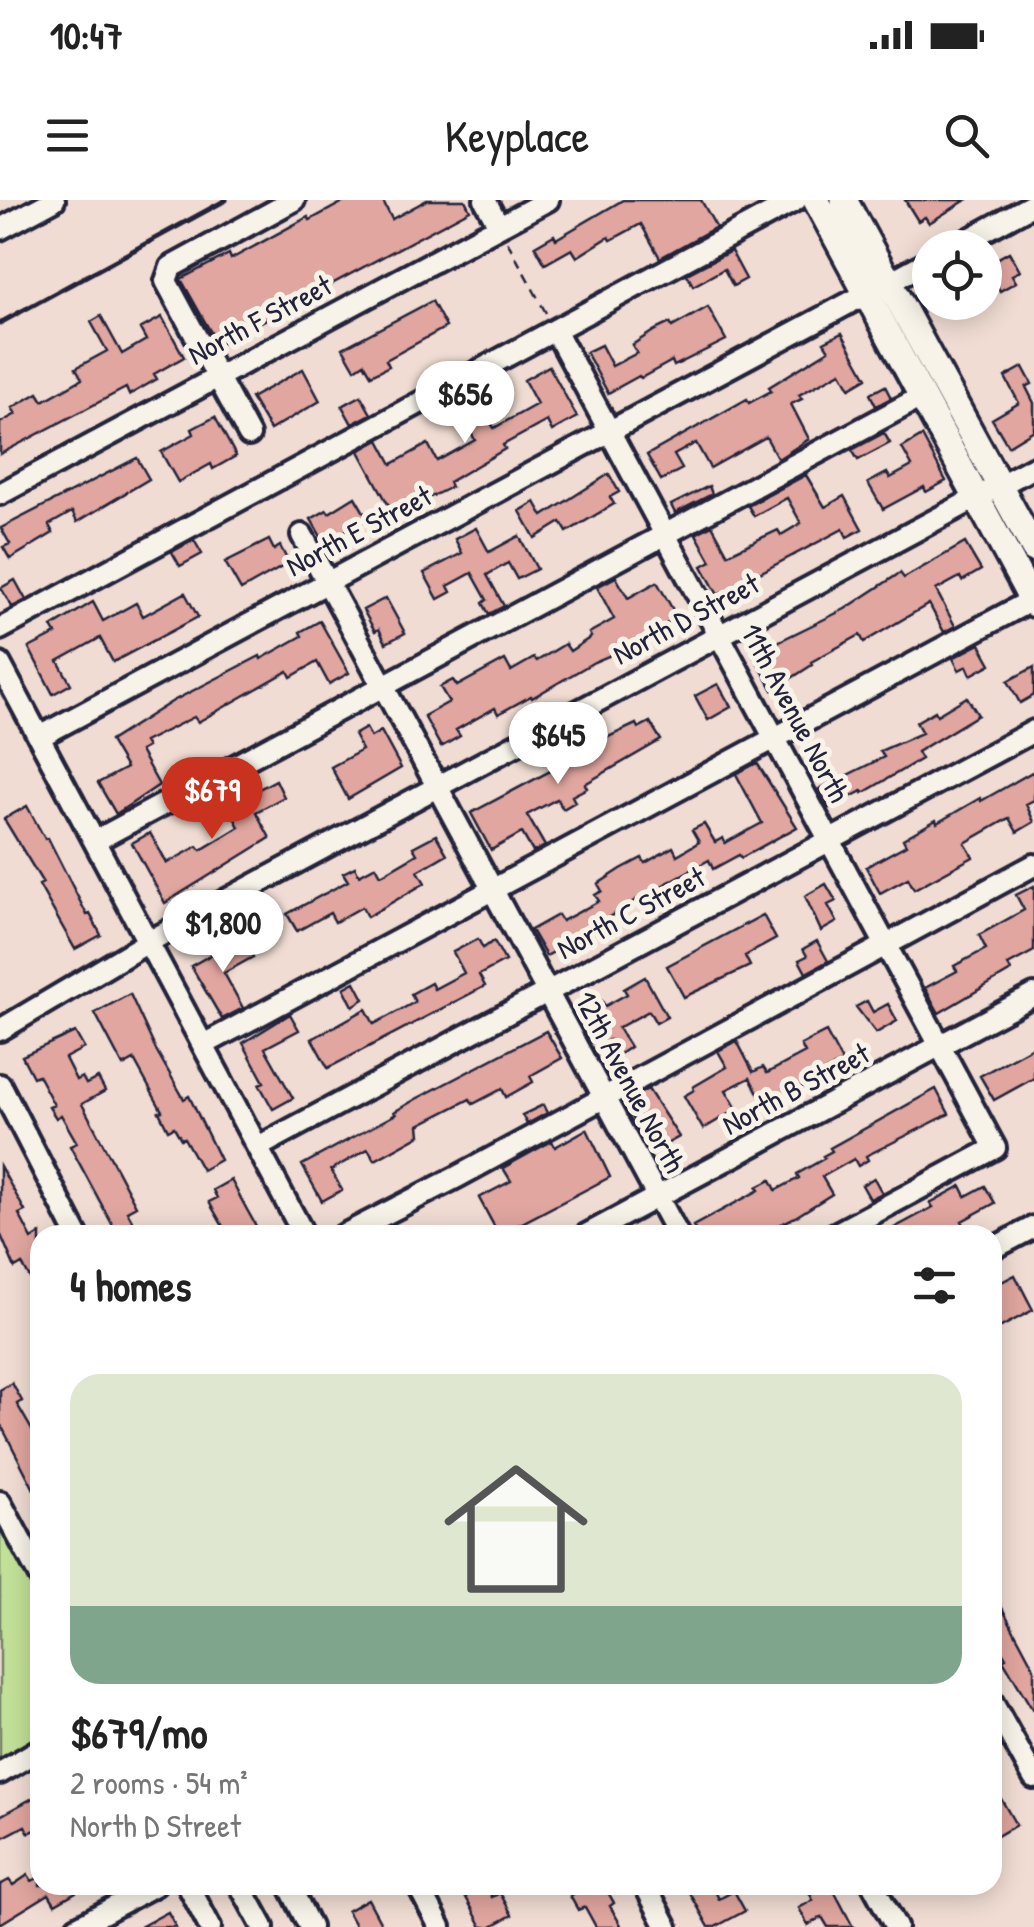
<!DOCTYPE html>
<meta charset="utf-8">
<style>
body{margin:0;font-family:"Patrick Hand",sans-serif;background:#f6f6f6;color:#222;height:100vh;display:flex;flex-direction:column;font-size:38px;white-space:nowrap}
*{box-sizing:border-box;margin:0}
p{font-size:32px;color:#767676}
.icon{flex:none;width:55px;height:55px;fill:none;stroke:currentColor;stroke-width:2;stroke-linecap:round;stroke-linejoin:round}
.map{position:relative;flex:1;overflow:hidden}
.side{position:absolute;left:30px;top:1025px;width:972px;height:670px;display:flex;flex-direction:column;background:#fff;border-radius:30px;box-shadow:0 5px 25px #0003}
.side>*{flex:none}
.buttons{position:absolute;left:912px;top:30px;display:grid;gap:20px}
.buttons a{display:grid;place-items:center;width:90px;height:90px;border-radius:50%;background:#fff;box-shadow:0 5px 25px #0003;font-size:50px}
.price{position:absolute;translate:-50% -85px;padding:0 22px;border-radius:35px;background:#fff;color:#222;font-size:32px;line-height:65px;filter:drop-shadow(0 2px 5px #0008)}
.price::after{content:'';position:absolute;left:50%;top:60px;width:30px;height:22px;margin-left:-15px;background:inherit;clip-path:polygon(0 0,100% 0,50% 100%)}
.price.active{background:#c8321e;color:#fff}
ul{padding:0;list-style:none}
li{display:grid;align-content:center;gap:20px;height:530px;padding:0 40px}
li+li{border-top:2px solid #e0e0e0}
li span{display:grid;place-items:center;height:310px;border-radius:30px;color:#555}
li>.icon{margin-inline-start:auto}
span .icon{width:180px;height:180px;fill:#fffc;stroke-width:1}
li b{font-size:42px}
h2{display:flex;justify-content:space-between;align-items:center;height:120px;padding:0 40px;font-size:42px}
.status{display:flex;justify-content:space-between;align-items:center;height:70px;padding:0 50px;background:#fff;direction:ltr}
.status svg{height:28px;fill:currentColor}
header{display:flex;justify-content:space-between;align-items:center;height:130px;padding:0 40px;background:#fff;font-size:45px;font-weight:600}
.map>svg:first-child{display:block}
.green{fill:#c2e097;stroke:#728169;stroke-width:2.5}
.building{fill:#e0a69f;stroke:#22223b;stroke-width:2.5}
.lines{fill:none;stroke-linecap:round;stroke-linejoin:round}
.minor-casing{stroke:#22223b;stroke-width:28}
.major-casing{stroke:#22223b;stroke-width:32}
.path{stroke:#22223b;stroke-width:2.5;stroke-dasharray:10 8;stroke-linecap:butt}
.minor{stroke:#f7f3e8;stroke-width:20}
.major{stroke:#f7f3e8;stroke-width:25}
.rail{stroke:#22223b;stroke-width:5}
.labels{text-anchor:middle;stroke-width:10;stroke-linejoin:round;paint-order:stroke}
.street-label{font-size:30px;fill:#22223b;stroke:#f7f3e8}
</style>
<div class="status"><b>10:47</b><svg viewBox="0 0 49 12"><path d="M0 12V9h3v3zM5 12V6h3v6zM10 12V3h3v9zM15 12V0h3v12zM26 1h20v11H26zM47 4h2v5h-2z"/></svg></div>
<header><svg class="icon" aria-label="menu" viewBox="0 0 24 24"><path d="M4 6h16M4 12h16M4 18h16"/></svg>Keyplace<svg class="icon" aria-label="search" viewBox="0 0 24 24"><circle cx="10" cy="10" r="6"/><path d="M15 15l6 6"/></svg></header>
<div class="map">
<svg width="1034" height="1727" viewBox="0 0 1034 1727">
<rect width="100%" height="100%" fill="#f0dcd2"/>
<filter id="ink" filterUnits="userSpaceOnUse"><feTurbulence type="fractalNoise" baseFrequency=".01" numOctaves="2"/><feDisplacementMap in="SourceGraphic" scale="20" xChannelSelector="R" yChannelSelector="G"/><feConvolveMatrix kernelMatrix="1 2 1 2 8 2 1 2 1" color-interpolation-filters="sRGB"/></filter>
<g filter="url(#ink)">
<path class="green" d="M 0,1325 L 40,1401 L 40,1541 L 0,1564 Z"/>
<path class="building" d="M 347,0 L 382,0 L 392,19 L 427,0 L 465,0 L 470,10 L 218,145 L 181,79 L 229,54 L 231,59 L 308,17 L 310,20 Z
M 623,0 L 701,0 L 716,27 L 660,58 L 641,24 L 611,40 L 609,37 L 577,57 L 572,49 L 545,64 L 535,46 L 554,35 L 556,39 Z
M 905,0 L 966,0 L 929,23 L 925,17 L 918,21 Z
M 731,51 L 746,79 L 733,86 L 724,69 L 693,86 L 687,74 Z
M 1009,52 L 1020,71 L 1012,75 L 1016,82 L 1000,91 L 986,65 Z
M 432,101 L 446,127 L 386,160 L 389,166 L 371,175 L 364,163 L 355,169 L 343,148 Z
M 708,107 L 726,140 L 674,166 L 672,161 L 641,178 L 639,176 L 608,193 L 586,152 L 601,145 L 612,166 L 637,153 L 632,145 L 655,130 L 670,123 L 672,127 Z
M 101,116 L 122,154 L 146,140 L 140,129 L 162,117 L 184,157 L 154,174 L 157,179 L 129,195 L 126,188 L 0,254 L 0,223 L 16,214 L 12,208 L 38,193 L 43,201 L 82,179 L 76,168 L 107,151 L 91,122 Z
M 842,133 L 867,178 L 850,188 L 841,172 L 799,195 L 802,199 L 791,204 L 809,239 L 778,259 L 766,237 L 710,268 L 696,243 L 674,255 L 682,269 L 661,280 L 647,255 L 747,199 L 749,203 L 771,191 L 769,187 L 829,150 L 824,142 Z
M 549,166 L 577,217 L 552,231 L 547,221 L 503,245 L 505,249 L 449,282 L 451,287 L 394,315 L 359,251 L 379,240 L 392,264 L 428,244 L 437,261 L 475,240 L 457,208 L 476,197 L 494,228 L 537,204 L 524,180 Z
M 1023,167 L 1032,184 L 1026,187 L 1034,203 L 1034,230 L 1008,246 L 992,219 L 1019,203 L 1005,177 Z
M 303,169 L 320,201 L 270,230 L 251,198 Z
M 885,186 L 891,198 L 876,206 L 870,194 Z
M 361,196 L 371,214 L 352,224 L 342,206 Z
M 215,217 L 236,256 L 213,269 L 211,264 L 178,282 L 161,252 L 194,234 L 192,229 Z
M 884,233 L 890,243 L 858,260 L 852,250 Z
M 922,236 L 946,281 L 926,292 L 924,287 L 883,309 L 868,283 L 887,273 L 890,278 L 912,266 L 902,248 Z
M 137,258 L 149,279 L 77,322 L 72,312 L 49,325 L 53,333 L 10,359 L 3,347 L 10,344 L 1,328 Z
M 609,274 L 619,292 L 610,297 L 614,304 L 567,332 L 561,322 L 535,338 L 520,311 L 535,302 L 543,316 Z
M 806,275 L 825,307 L 844,296 L 862,329 L 847,337 L 843,329 L 718,395 L 702,366 L 711,361 L 696,334 L 712,325 L 728,354 L 778,330 L 781,335 L 801,323 L 787,298 L 754,316 L 748,306 Z
M 709,286 L 712,294 L 675,313 L 671,305 Z
M 355,297 L 368,319 L 324,342 L 311,319 L 327,310 L 329,313 Z
M 476,328 L 489,352 L 519,336 L 537,369 L 517,379 L 508,363 L 487,375 L 504,406 L 489,414 L 483,403 L 487,400 L 472,373 L 448,386 L 451,392 L 438,399 L 424,373 L 462,353 L 455,339 Z
M 194,340 L 202,354 L 180,366 L 172,352 Z
M 269,340 L 274,350 L 280,346 L 289,363 L 241,390 L 225,362 Z
M 965,343 L 981,370 L 962,381 L 960,377 L 936,390 L 955,426 L 944,432 L 929,404 L 864,442 L 860,435 L 811,462 L 812,465 L 773,490 L 753,454 L 845,409 L 900,373 L 904,378 Z
M 616,377 L 628,398 L 657,382 L 677,417 L 630,447 L 594,462 L 532,498 L 531,496 L 498,514 L 495,508 L 456,530 L 460,536 L 441,547 L 424,516 L 449,502 L 440,487 L 453,480 L 457,486 L 505,460 L 511,471 L 534,458 L 537,461 L 565,444 L 570,451 L 591,437 L 589,433 L 614,419 L 597,387 Z
M 15,380 L 26,400 L 12,407 L 1,388 Z
M 185,393 L 198,417 L 113,462 L 100,438 L 58,461 L 71,484 L 53,494 L 29,448 L 56,434 L 52,427 L 93,402 L 103,421 L 136,403 L 143,416 Z
M 386,398 L 405,433 L 386,443 L 379,429 L 375,431 L 363,410 Z
M 320,421 L 349,473 L 329,484 L 317,462 L 291,477 L 288,471 L 198,522 L 194,517 L 144,542 L 147,547 L 140,551 L 159,585 L 116,614 L 98,583 L 126,568 L 110,541 L 173,501 L 260,456 L 261,459 L 302,436 L 300,432 Z
M 980,444 L 991,464 L 971,475 L 967,466 L 959,470 L 953,458 Z
M 1034,467 L 1034,495 L 1020,503 L 1008,481 Z
M 718,484 L 731,507 L 708,520 L 695,496 Z
M 967,497 L 978,515 L 917,552 L 921,559 L 863,593 L 862,591 L 829,608 L 819,589 L 884,557 L 880,551 L 922,533 L 916,522 L 935,511 L 937,515 Z
M 650,522 L 661,540 L 585,584 L 587,588 L 572,596 L 575,602 L 563,609 L 557,599 L 527,615 L 545,646 L 533,652 L 522,633 L 491,650 L 471,613 L 588,551 L 586,549 L 608,537 L 636,524 L 638,528 Z
M 366,528 L 371,537 L 381,531 L 401,568 L 348,599 L 331,567 L 362,550 L 354,535 Z
M 757,563 L 797,627 L 741,658 L 739,655 L 713,669 L 709,660 L 634,701 L 603,721 L 605,725 L 546,756 L 531,730 L 558,715 L 562,721 L 599,701 L 595,695 L 602,691 L 598,684 L 621,669 L 642,658 L 645,663 L 673,647 L 677,655 L 699,642 L 692,630 L 704,624 L 715,642 L 723,638 L 725,643 L 762,623 L 736,574 Z
M 1034,571 L 1034,600 L 1026,604 L 1034,622 L 1017,632 L 1009,618 L 965,643 L 973,657 L 914,689 L 908,678 L 880,693 L 866,667 L 906,645 L 903,639 L 936,620 L 937,623 L 980,598 L 981,601 Z
M 246,575 L 255,591 L 276,580 L 284,597 L 256,612 L 270,638 L 165,703 L 132,643 L 150,633 L 167,663 L 198,646 L 201,650 L 239,627 L 220,589 Z
M 27,606 L 45,639 L 48,638 L 87,715 L 90,714 L 101,735 L 75,749 L 39,685 L 43,683 L 4,619 Z
M 436,635 L 447,654 L 418,671 L 425,683 L 367,717 L 362,707 L 335,722 L 330,713 L 297,731 L 287,714 L 348,681 L 343,673 L 355,667 L 359,675 L 376,666 L 381,675 L 417,654 L 413,647 Z
M 826,684 L 836,701 L 828,705 L 837,722 L 821,731 L 805,696 Z
M 1034,686 L 1034,751 L 1008,765 L 1011,771 L 939,813 L 925,788 L 957,771 L 954,766 L 986,749 L 979,735 L 1024,710 L 1016,695 Z
M 763,715 L 776,739 L 745,756 L 750,766 L 684,797 L 667,766 Z
M 239,732 L 253,757 L 224,773 L 243,808 L 222,819 L 191,766 L 230,744 L 227,739 Z
M 478,739 L 483,748 L 494,741 L 505,761 L 479,775 L 485,786 L 328,868 L 312,839 L 366,809 L 374,824 L 415,802 L 411,794 L 431,783 L 434,789 L 464,773 L 453,752 Z
M 817,741 L 828,761 L 806,773 L 799,760 L 807,756 L 803,749 Z
M 645,777 L 667,817 L 656,823 L 649,811 L 618,828 L 630,847 L 618,855 L 609,840 L 598,847 L 579,816 L 602,801 L 605,806 L 627,794 L 624,789 Z
M 355,782 L 364,799 L 353,806 L 344,788 Z
M 130,794 L 155,848 L 184,899 L 189,896 L 220,960 L 202,970 L 184,938 L 181,939 L 174,927 L 168,930 L 159,912 L 162,911 L 134,860 L 123,866 L 95,813 Z
M 867,801 L 873,812 L 888,804 L 897,821 L 876,833 L 856,807 Z
M 290,814 L 299,830 L 265,848 L 293,898 L 273,909 L 259,884 L 264,882 L 243,843 Z
M 546,831 L 562,858 L 530,876 L 533,882 L 506,897 L 502,889 L 473,904 L 470,899 L 419,925 L 420,935 L 375,960 L 368,949 L 331,970 L 342,990 L 322,1001 L 302,965 L 396,914 L 394,912 L 416,899 Z
M 75,832 L 84,848 L 65,858 L 76,880 L 82,877 L 86,884 L 98,878 L 105,891 L 82,904 L 136,1006 L 127,1011 L 140,1035 L 118,1035 L 70,946 L 77,943 L 61,915 L 56,918 L 49,907 L 54,905 L 38,875 L 33,877 L 22,856 Z
M 826,832 L 842,862 L 811,879 L 813,882 L 764,905 L 750,878 L 726,890 L 737,909 L 703,929 L 684,896 L 694,890 L 693,887 L 727,867 L 718,851 L 737,841 L 753,872 L 763,867 L 767,873 L 805,853 L 801,845 Z
M 1034,846 L 1034,878 L 994,900 L 980,876 Z
M 648,889 L 679,937 L 650,953 L 625,902 Z
M 936,889 L 949,914 L 866,956 L 868,960 L 858,966 L 854,959 L 822,977 L 832,994 L 797,1016 L 759,1035 L 698,1035 L 693,1026 L 759,990 L 757,987 L 771,980 L 776,990 L 799,978 L 797,974 L 825,958 L 823,956 L 832,951 L 830,948 Z
M 543,905 L 547,913 L 527,924 L 522,915 Z
M 587,929 L 610,977 L 499,1035 L 479,998 L 511,981 L 503,968 L 552,941 L 555,947 Z
M 0,966 L 25,1011 L 19,1014 L 32,1039 L 40,1034 L 40,1096 L 22,1064 L 15,1068 L 0,1033 Z
M 874,978 L 882,993 L 870,999 L 862,985 Z
M 231,980 L 246,1008 L 261,1035 L 228,1035 L 209,1002 L 217,998 L 213,990 Z
M 961,986 L 966,996 L 985,986 L 995,1003 L 962,1021 L 967,1030 L 957,1035 L 881,1035 L 933,1007 L 930,1003 Z
M 1015,1075 L 1033,1110 L 999,1128 L 992,1115 L 992,1087 Z
M 12,1183 L 22,1201 L 17,1204 L 40,1244 L 40,1301 L 0,1223 L 0,1190 Z
M 992,1389 L 1034,1468 L 1034,1512 L 1003,1460 L 1006,1458 L 992,1435 Z
M 992,1583 L 1016,1625 L 997,1636 L 992,1628 Z
M 40,1594 L 40,1628 L 29,1633 L 25,1626 L 0,1639 L 0,1616 Z
M 28,1675 L 32,1681 L 40,1677 L 40,1685 L 88,1685 L 55,1704 L 49,1694 L 0,1724 L 0,1685 L 9,1680 L 13,1685 Z
M 471,1685 L 486,1685 L 492,1697 L 500,1693 L 512,1715 L 490,1727 L 482,1727 L 462,1690 Z
M 574,1685 L 604,1685 L 614,1703 L 610,1706 L 622,1727 L 596,1727 L 585,1707 L 578,1710 L 570,1696 L 578,1691 Z
M 701,1685 L 712,1685 L 719,1699 L 734,1691 L 745,1711 L 715,1727 L 709,1727 L 689,1691 Z
M 805,1685 L 831,1685 L 853,1727 L 828,1727 L 822,1717 L 808,1725 L 799,1708 L 813,1700 Z
M 368,1699 L 383,1727 L 356,1727 L 347,1711 Z
M 168,1712 L 176,1727 L 140,1727 Z"/>
<g class="lines">
<defs>
<path id="minor" d="M 485,0 L 499,26
M 0,29 L 54,0
M 953,48 L 1034,4
M 888,83 L 930,60
M 555,130 L 995,948 L 833,1035
M 249,235 L 166,81 L 171,67 L 294,0
M 0,294 L 548,0
M 302,335 L 678,1035
M 0,429 L 796,0
M 0,464 L 304,1035
M 39,537 L 866,94
M 95,641 L 923,196
M 0,830 L 148,742 L 1034,267
M 203,845 L 1032,400
M 0,885 L 77,1035
M 258,947 L 1034,531
M 344,1035 L 457,977 L 1034,665
M 586,1035 L 1034,795
M 992,1049 L 1034,1027
M 0,1302 L 40,1377
M 992,1502 L 1034,1578
M 0,1573 L 40,1549
M 188,1685 L 210,1727
M 240,1685 L 263,1727
M 289,1685 L 310,1727
M 418,1685 L 440,1727
M 645,1685 L 667,1727
M 873,1685 L 896,1727
M 77,1727 L 155,1685"/>
<path id="major" d="M 816,0 L 1034,404
M 844,0 L 1034,349"/>
</defs>
<use href="#minor" class="minor-casing"/>
<use href="#major" class="major-casing"/>
<path class="path" d="M 507,41 L 546,113"/>
<use href="#minor" class="minor"/>
<use href="#major" class="major"/>
<path class="rail" d="M 0,123 L 226,0"/>
</g>
</g>
<g class="labels">
<g class="street-label">
<text transform="translate(260 120) rotate(-28)" y="10">North F Street</text>
<text transform="translate(359 331) rotate(-28)" y="10">North E Street</text>
<text transform="translate(686 419) rotate(-28)" y="10">North D Street</text>
<text transform="translate(795 513) rotate(62)" y="10">11th Avenue North</text>
<text transform="translate(631 713) rotate(-28)" y="10">North C Street</text>
<text transform="translate(630 882) rotate(62)" y="10">12th Avenue North</text>
<text transform="translate(796 889) rotate(-28)" y="10">North B Street</text>
</g>
</g>
</svg>
<div class="buttons">
<a><svg class="icon" aria-label="locate" viewBox="0 0 24 24"><circle cx="12" cy="12" r="6"/><path d="M12 2v4M12 18v4M2 12h4M18 12h4"/></svg></a>
</div>
<b class="price" style="left:465px;top:246px">$656</b>
<b class="price" style="left:558px;top:587px">$645</b>
<b class="price active" style="left:212px;top:642px">$679</b>
<b class="price" style="left:223px;top:775px">$1,800</b>
<section class="side">
<h2>4 homes<svg class="icon" aria-label="filters" viewBox="0 0 24 24"><path d="M4 7h16M4 17h16"/><circle cx="9" cy="7" r="2"/><circle cx="15" cy="17" r="2"/></svg></h2>
<ul>
<li><span style="background:linear-gradient(#dfe7d0 75%,#7fa58c 0)"><svg class="icon" aria-label="home" viewBox="0 0 24 24"><path d="M3 11l9-7 9 7M6 9v11h12V9"/></svg></span><div><b>$679/mo</b><p>2 rooms · 54 m²</p><p>North D Street</p></div></li>
</ul>
</section>
</div>
